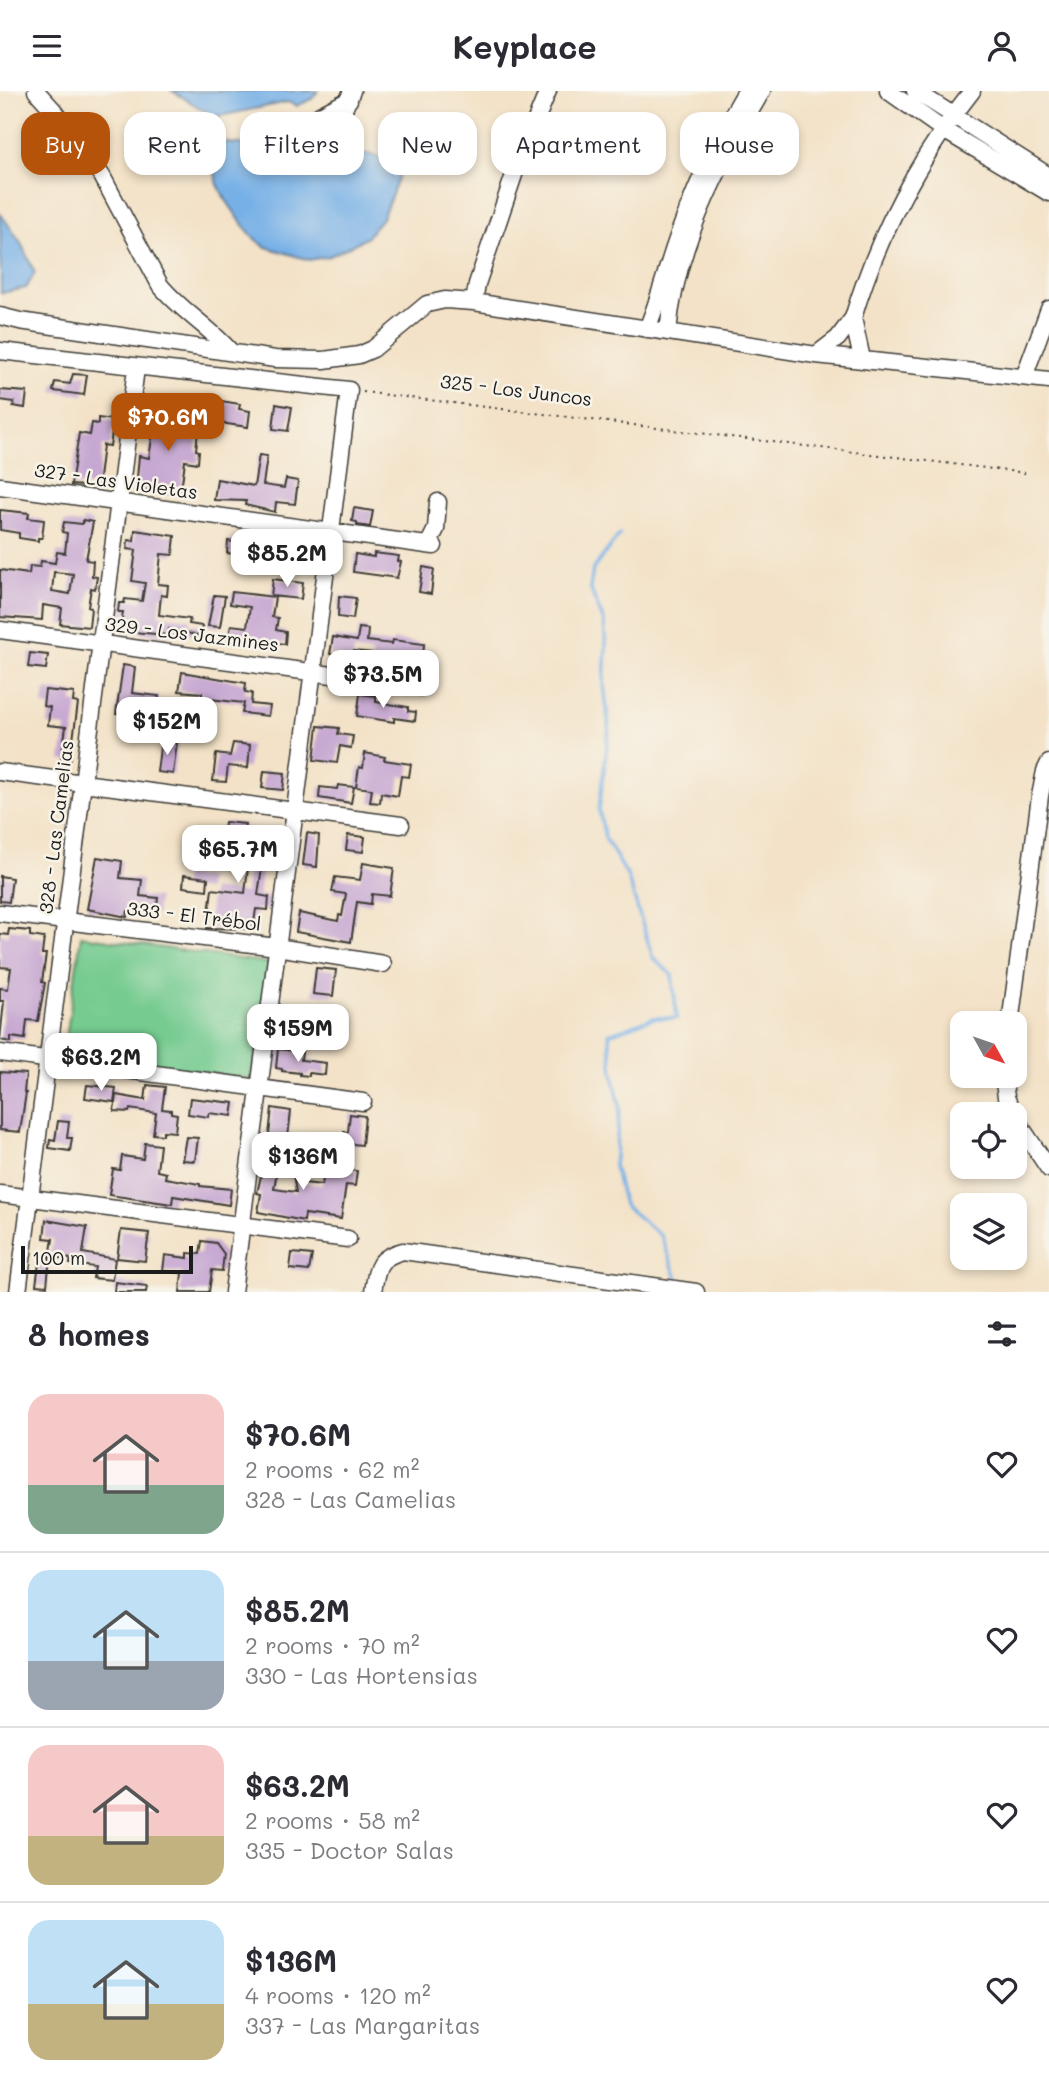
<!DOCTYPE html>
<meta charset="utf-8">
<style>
body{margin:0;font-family:Mali,sans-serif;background:#f2f2f3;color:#2b2b33;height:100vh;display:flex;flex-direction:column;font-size:26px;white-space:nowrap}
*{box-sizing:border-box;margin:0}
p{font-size:23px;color:#7c7c81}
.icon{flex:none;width:38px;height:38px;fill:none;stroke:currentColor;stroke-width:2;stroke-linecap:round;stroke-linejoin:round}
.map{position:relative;height:1201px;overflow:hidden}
.sheet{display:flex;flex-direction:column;background:#fff;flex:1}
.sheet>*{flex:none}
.banner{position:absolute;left:21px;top:21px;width:1008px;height:63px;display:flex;gap:14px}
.needle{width:46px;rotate:130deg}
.buttons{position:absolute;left:950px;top:920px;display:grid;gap:14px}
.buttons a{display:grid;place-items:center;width:77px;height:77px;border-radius:14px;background:#fff;box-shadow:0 4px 10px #0003;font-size:35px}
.scale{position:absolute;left:21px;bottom:18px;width:172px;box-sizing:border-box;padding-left:7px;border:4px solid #1c1c1c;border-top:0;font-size:19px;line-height:24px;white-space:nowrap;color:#1c1c1c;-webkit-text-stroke:5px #f7f3e8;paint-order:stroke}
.price{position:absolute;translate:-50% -60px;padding:0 16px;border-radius:14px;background:#fff;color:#222;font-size:23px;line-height:46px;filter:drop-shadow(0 2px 4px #0008)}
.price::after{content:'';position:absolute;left:50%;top:42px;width:21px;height:16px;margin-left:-10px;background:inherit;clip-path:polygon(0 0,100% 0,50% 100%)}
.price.active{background:#b45309;color:#fff}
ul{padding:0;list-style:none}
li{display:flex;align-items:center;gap:21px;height:175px;padding:0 28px}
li+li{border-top:2px solid #e1e1e2}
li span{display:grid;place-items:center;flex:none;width:196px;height:140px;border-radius:21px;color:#555}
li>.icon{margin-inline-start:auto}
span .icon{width:84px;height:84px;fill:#fffc;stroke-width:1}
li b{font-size:30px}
h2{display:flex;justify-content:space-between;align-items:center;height:84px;padding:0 28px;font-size:30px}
.chip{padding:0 24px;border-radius:21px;background:#fff;box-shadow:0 4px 10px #0003;font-size:24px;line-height:63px}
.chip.active{background:#b45309;color:#fff}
header{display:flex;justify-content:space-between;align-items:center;height:91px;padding:0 28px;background:#fff;font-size:32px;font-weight:800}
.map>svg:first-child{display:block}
.green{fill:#75cb90;stroke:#487456;stroke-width:2}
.water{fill:#77b0e7;stroke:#4a6682;stroke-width:2}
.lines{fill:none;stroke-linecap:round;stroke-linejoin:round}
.stream{stroke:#77b0e7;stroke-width:3.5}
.building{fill:#c7a8d2;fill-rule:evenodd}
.minor-casing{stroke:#3c3a36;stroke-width:19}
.path{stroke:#3c3a36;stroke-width:2;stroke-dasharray:2 5;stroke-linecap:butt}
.minor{stroke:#fff;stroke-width:16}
.labels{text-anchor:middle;stroke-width:5;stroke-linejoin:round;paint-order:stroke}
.street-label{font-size:19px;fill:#1c1c1c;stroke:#f7f3e8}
</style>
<header><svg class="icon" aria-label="menu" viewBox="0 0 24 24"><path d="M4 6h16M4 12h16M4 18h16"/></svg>Keyplace<svg class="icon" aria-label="person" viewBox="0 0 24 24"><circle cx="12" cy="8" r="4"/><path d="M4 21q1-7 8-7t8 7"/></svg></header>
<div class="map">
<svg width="1049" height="1201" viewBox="0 0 1049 1201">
<rect width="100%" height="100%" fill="#f7f3e8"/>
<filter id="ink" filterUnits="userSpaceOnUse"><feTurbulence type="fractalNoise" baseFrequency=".0143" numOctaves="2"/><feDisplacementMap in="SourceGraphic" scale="14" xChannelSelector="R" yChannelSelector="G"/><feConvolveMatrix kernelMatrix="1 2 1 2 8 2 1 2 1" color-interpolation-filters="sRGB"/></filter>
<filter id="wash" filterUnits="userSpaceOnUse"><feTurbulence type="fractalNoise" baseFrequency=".00686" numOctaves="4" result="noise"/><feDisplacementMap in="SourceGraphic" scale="28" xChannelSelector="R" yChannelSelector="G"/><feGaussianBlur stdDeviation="1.57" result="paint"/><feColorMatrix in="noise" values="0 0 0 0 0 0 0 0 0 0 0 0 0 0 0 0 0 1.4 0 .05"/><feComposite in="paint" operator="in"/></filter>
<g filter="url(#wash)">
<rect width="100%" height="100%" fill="#f3e2c7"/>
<path class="green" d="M 81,845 L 269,872 L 252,988 L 64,961 Z"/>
<path class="water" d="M 172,0 L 318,0 L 312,8 L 297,15 L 288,11 L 215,26 Z
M 217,47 L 219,50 C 248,58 266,49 294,49 C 305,48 316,54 326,55 C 350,59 377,63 399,74 L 399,85 L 391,106 L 382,127 L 366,147 L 330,165 L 309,169 L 266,156 L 256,149 L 243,134 L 224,106 L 216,89 L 214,70 L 205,61 L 212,48 Z
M 0,122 L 20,150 L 35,182 L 26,197 L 1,202 Z"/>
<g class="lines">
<path class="stream" d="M 620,443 L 593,478 L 590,497 L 604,531 L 606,555 L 604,593 L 609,637 L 599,719 L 605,747 L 627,784 L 653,867 L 672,884 L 677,927 L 653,927 L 609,943 L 613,983 L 620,1016 L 614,1075 L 624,1114 L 661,1145 L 677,1187 L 677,1195"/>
</g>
<g id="blocks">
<path class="building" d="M 73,283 L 87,284 L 84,304 L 53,300 L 55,291 L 70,293 Z
M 0,299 L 27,301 L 25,317 L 13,315 L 14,311 L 0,309 Z
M 172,305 L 185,307 L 180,337 L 198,340 L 196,359 L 199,360 L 198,372 L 185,370 L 181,399 L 169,397 L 169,402 L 136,398 L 139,365 L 149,367 L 153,341 L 159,342 L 163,322 L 170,323 Z
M 209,308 L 240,313 L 239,318 L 250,320 L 248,336 L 206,330 Z
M 276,313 L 292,316 L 288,340 L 273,338 Z
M 98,327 L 114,329 L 110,355 L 103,354 L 98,396 L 71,394 L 79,342 L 90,344 L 92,332 L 98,333 Z
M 259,364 L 267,365 L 263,394 L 284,397 L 286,388 L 298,390 L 295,413 L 276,411 L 275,421 L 245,414 L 246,410 L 214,409 L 217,388 L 254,395 Z
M 354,417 L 373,420 L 370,436 L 357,434 L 357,431 L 352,430 Z
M 0,419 L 29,422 L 28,427 L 44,429 L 42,447 L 38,447 L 38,450 L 19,447 L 19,442 L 0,439 Z
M 83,429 L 93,431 L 86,469 L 93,470 L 92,485 L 97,486 L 95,498 L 91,497 L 88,516 L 91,517 L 89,536 L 60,533 L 62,517 L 43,514 L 42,529 L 0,526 L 0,479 L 29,483 L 30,475 L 40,476 L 41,470 L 55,472 L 57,461 L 65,462 L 67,442 L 62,441 L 64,431 L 82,433 ZM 54,481 L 73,483 L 70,503 L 52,500 Z
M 135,439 L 175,445 L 173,464 L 161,463 L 158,493 L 168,494 L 167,505 L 161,504 L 159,524 L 190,528 L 189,533 L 202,535 L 200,545 L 169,538 L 168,544 L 120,540 L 123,521 L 118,521 L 119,512 L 124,512 L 125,508 L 142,510 L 145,492 L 132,490 L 136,459 L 127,458 L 128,449 L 134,450 Z
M 258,447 L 272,448 L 271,456 L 287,459 L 286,471 L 271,469 L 270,478 L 234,474 L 236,463 L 227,462 L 228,450 L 239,452 L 238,459 L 256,461 Z
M 374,462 L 399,465 L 398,470 L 401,471 L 397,487 L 353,481 L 355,463 L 374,466 Z
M 423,476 L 434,478 L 431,503 L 419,501 Z
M 273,488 L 303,492 L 301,508 L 271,505 Z
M 232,501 L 275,506 L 272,526 L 278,527 L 276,539 L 286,541 L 285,553 L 239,547 L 238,551 L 228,550 L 231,534 L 247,536 L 250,516 L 230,513 Z
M 214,504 L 225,505 L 220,536 L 208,535 Z
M 339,505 L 356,507 L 353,528 L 338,526 Z
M 359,537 L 368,538 L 367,550 L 392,553 L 393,549 L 424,553 L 422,578 L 405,576 L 405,572 L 383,570 L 383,574 L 371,573 L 372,562 L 354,560 L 352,573 L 342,572 L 343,565 L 330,563 L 333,546 L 357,550 Z
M 30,562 L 48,564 L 46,578 L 28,576 Z
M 123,574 L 135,576 L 132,602 L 159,605 L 157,615 L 153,615 L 151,625 L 116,623 Z
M 182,581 L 246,592 L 245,601 L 252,602 L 251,613 L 270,615 L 268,625 L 242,622 L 244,612 L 202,607 L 202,602 L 179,600 Z
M 45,599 L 74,602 L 73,611 L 78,612 L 70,671 L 61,669 L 66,636 L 48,634 L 50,616 L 43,615 Z
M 360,603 L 376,605 L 376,611 L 408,616 L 408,620 L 416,621 L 415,630 L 394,627 L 394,631 L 357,625 Z
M 318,635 L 339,637 L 338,643 L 353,645 L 351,657 L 340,655 L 337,672 L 314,669 Z
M 161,649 L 177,651 L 173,683 L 157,681 Z
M 233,652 L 250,654 L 248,677 L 228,675 L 226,691 L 213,690 L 216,663 L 230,665 Z
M 365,662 L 385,666 L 384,669 L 411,673 L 409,686 L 401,685 L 398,705 L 381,702 L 380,712 L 370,711 L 372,698 L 356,696 L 359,676 L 363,677 Z
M 264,680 L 285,682 L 283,699 L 262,697 Z
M 338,694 L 354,696 L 351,712 L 319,707 L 320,696 L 337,698 Z
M 225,731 L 245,733 L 242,753 L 245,754 L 245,756 L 267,759 L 266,769 L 263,769 L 258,804 L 269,806 L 268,819 L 256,818 L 253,838 L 207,837 L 212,798 L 245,802 L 249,768 L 223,765 L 226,765 L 224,775 L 215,774 L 216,764 L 220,764 Z
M 307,742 L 319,744 L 317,776 L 303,774 Z
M 348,744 L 365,746 L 363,761 L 346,759 Z
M 97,766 L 122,770 L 120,787 L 142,789 L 140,805 L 158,807 L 156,824 L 128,820 L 127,826 L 87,818 Z
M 363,772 L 394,777 L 390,805 L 372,803 L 371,813 L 357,811 L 351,851 L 296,841 L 299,822 L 338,830 L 339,824 L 342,825 L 346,803 L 332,801 L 335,786 L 360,789 Z
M 184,784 L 208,787 L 207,799 L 183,796 Z
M 0,785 L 12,787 L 9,811 L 0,810 Z
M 9,838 L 30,840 L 30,845 L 44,847 L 42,863 L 46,863 L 42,891 L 45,892 L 38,930 L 27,929 L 25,948 L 11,946 L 11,951 L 0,949 L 4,910 L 0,910 L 0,897 L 8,898 L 11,877 L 0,876 L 0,843 L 8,844 Z
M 316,877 L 336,879 L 333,905 L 313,903 Z
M 278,958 L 302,961 L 301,969 L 326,972 L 325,984 L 309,982 L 309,985 L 300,984 L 300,982 L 282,980 L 282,978 L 276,977 Z
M 0,981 L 26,983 L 24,1001 L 26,1002 L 20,1041 L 0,1039 Z
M 87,994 L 116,997 L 114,1011 L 85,1007 Z
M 147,994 L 165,996 L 162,1018 L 171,1019 L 171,1022 L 177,1023 L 175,1041 L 163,1040 L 163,1044 L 153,1043 L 156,1022 L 130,1018 L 129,1021 L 114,1020 L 116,1004 L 145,1009 Z
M 190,1007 L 234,1012 L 232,1025 L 209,1022 L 208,1026 L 188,1023 Z
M 272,1017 L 291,1020 L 288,1046 L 269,1044 Z
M 350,1023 L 365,1025 L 362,1054 L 343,1052 L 344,1041 L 348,1041 Z
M 58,1030 L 69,1031 L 67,1047 L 72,1047 L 70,1060 L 49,1057 L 50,1048 L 55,1049 Z
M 186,1046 L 198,1047 L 195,1070 L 182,1069 Z
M 145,1052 L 160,1054 L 157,1080 L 166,1082 L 165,1087 L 200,1093 L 200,1095 L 231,1098 L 229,1114 L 173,1105 L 172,1113 L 109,1104 L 113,1078 L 120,1079 L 122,1065 L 143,1068 Z
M 266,1063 L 284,1066 L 284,1069 L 291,1070 L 289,1082 L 277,1080 L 274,1098 L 296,1101 L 293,1083 L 302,1081 L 304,1092 L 322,1094 L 325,1076 L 357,1080 L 355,1095 L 346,1094 L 341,1128 L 305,1123 L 304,1130 L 258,1121 L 261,1103 L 257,1102 Z
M 46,1129 L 87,1136 L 83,1162 L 115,1168 L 112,1189 L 93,1187 L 95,1176 L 70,1173 L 71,1168 L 50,1166 L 53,1148 L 44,1147 Z
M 121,1139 L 149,1142 L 145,1170 L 117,1167 Z
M 202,1150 L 216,1152 L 224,1163 L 222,1180 L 212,1179 L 209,1201 L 180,1201 L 182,1182 L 163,1180 L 165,1164 L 188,1167 L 188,1162 L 200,1163 Z
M 292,1162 L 312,1164 L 309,1180 L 290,1178 Z
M 40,1165 L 50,1166 L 47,1195 L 36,1194 Z
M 115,1191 L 147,1195 L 146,1201 L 114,1201 Z"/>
</g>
</g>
<g filter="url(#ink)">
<use href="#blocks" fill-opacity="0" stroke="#3c3a36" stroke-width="2"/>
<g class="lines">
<defs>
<path id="minor" d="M 36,0 L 56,22 L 102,85 L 160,194 C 181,220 210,236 231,261
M 888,0 L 942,38 L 1049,102
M 915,0 L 1049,85
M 349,9 L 320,24 L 316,34 L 324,42 L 335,39 L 352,0
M 474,211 L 477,193 L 517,75 L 548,0
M 0,225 L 20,230 L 275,268 L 324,269 L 359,264 L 373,258 L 427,213 L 445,209 L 474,211 L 816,264 L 1049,289
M 853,227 C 878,144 918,68 972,0
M 647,238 C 658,211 665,184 674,157 C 692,102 717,49 746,0
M 668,241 C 675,156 719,73 762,0
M 0,260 L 349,299 L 233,1201
M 816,264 L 838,247 L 853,227 L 862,268
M 1024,286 L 1049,218
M 0,395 L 434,455
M 428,454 L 436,438 L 438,411
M 0,539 L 421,596
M 0,681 L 401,734
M 0,822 L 277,856 L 383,873
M 1010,933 L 1040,705 L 1045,680 L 1049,672
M 0,962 L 363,1011
M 1003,985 L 1006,1006 L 1013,1024
M 1015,1027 L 1049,1078
M 0,1103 L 348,1148
M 18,1201 L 136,277
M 373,1201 C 377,1176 377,1167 403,1160 L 696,1201"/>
</defs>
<use href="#minor" class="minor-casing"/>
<path class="path" d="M 363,301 L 1026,382"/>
<use href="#minor" class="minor"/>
</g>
</g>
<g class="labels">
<g class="street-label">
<text transform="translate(516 299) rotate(7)" y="7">325 - Los Juncos</text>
<text transform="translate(116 390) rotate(8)" y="7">327 - Las Violetas</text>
<text transform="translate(192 543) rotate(7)" y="7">329 - Los Jazmines</text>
<text transform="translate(56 736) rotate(-83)" y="7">328 - Las Camelias</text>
<text transform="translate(194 825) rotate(7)" y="7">333 - El Trébol</text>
</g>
</g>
</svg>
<div class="buttons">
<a><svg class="needle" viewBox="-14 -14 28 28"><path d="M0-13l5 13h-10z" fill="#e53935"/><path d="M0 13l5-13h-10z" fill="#7c7c81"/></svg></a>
<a><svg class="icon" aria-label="locate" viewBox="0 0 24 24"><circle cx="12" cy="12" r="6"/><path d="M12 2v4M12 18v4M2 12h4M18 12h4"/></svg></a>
<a><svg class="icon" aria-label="layers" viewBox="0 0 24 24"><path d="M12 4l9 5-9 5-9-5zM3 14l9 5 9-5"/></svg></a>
</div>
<div class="scale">100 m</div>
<b class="price active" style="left:168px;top:362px">$70.6M</b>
<b class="price" style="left:287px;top:498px">$85.2M</b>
<b class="price" style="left:383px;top:619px">$73.5M</b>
<b class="price" style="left:167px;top:666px">$152M</b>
<b class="price" style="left:238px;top:794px">$65.7M</b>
<b class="price" style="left:298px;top:973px">$159M</b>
<b class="price" style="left:101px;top:1002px">$63.2M</b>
<b class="price" style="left:303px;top:1101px">$136M</b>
<div class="banner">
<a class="chip active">Buy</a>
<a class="chip">Rent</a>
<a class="chip">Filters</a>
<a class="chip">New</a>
<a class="chip">Apartment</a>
<a class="chip">House</a>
</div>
</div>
<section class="sheet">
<h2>8 homes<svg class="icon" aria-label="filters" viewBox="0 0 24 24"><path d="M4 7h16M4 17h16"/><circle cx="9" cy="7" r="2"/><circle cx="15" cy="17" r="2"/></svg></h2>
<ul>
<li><span style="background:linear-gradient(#f6c9c9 65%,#7fa58c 0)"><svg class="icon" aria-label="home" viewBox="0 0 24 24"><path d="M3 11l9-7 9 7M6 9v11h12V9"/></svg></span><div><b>$70.6M</b><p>2 rooms · 62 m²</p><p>328 - Las Camelias</p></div><svg class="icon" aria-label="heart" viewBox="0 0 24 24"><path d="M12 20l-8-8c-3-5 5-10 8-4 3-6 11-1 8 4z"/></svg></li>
<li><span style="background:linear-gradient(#bfe0f5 65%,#9aa5b1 0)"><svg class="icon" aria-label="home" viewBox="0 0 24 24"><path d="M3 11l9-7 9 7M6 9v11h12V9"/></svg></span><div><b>$85.2M</b><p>2 rooms · 70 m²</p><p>330 - Las Hortensias</p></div><svg class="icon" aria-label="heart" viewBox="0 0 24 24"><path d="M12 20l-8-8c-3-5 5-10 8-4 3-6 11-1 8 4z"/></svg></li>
<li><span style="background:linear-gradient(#f6c9c9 65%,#c2b280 0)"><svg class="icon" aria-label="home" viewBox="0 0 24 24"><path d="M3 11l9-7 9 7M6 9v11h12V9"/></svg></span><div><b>$63.2M</b><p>2 rooms · 58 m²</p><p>335 - Doctor Salas</p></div><svg class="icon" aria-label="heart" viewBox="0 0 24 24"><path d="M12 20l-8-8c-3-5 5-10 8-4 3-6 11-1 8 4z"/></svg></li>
<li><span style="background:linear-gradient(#bfe0f5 60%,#c2b280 0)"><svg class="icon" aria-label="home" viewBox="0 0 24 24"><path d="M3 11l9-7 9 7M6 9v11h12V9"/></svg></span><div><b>$136M</b><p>4 rooms · 120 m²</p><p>337 - Las Margaritas</p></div><svg class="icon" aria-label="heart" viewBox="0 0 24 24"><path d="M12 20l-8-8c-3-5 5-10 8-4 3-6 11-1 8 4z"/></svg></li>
</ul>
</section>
